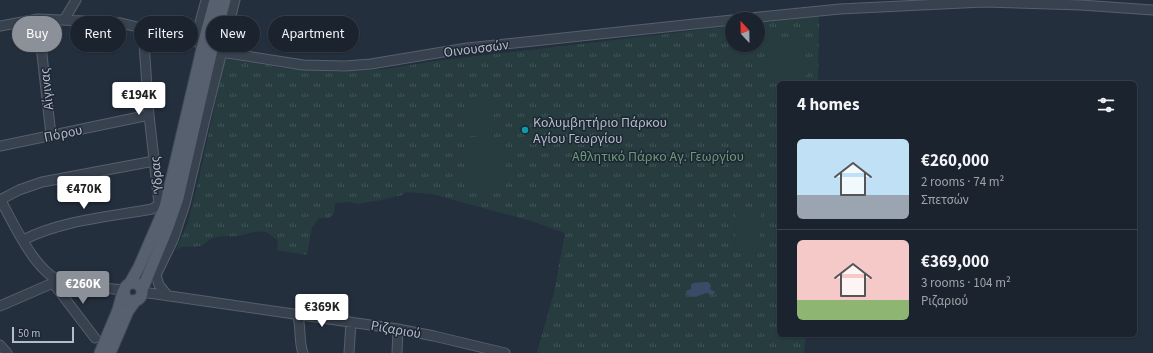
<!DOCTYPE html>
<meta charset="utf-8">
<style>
body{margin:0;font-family:"Source Sans 3",sans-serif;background:#242b36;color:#f1f3f6;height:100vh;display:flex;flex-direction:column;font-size:15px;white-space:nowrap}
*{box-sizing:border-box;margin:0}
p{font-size:13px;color:#a0a4aa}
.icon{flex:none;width:22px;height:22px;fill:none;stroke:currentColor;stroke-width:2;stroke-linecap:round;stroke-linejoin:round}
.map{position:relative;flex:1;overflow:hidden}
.sheet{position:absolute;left:777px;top:81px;width:360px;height:256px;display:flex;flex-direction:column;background:#1b232e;border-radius:6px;box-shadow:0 1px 3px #0004,0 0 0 1px #39404a}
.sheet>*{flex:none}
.guide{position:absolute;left:12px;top:16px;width:380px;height:36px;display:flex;gap:8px}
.needle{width:26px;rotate:338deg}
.fabs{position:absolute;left:725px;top:12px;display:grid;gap:8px}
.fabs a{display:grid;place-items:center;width:40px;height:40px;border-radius:50%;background:#1b232e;box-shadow:0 1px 3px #0004,0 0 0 1px #39404a;font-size:20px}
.scale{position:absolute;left:12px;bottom:10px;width:62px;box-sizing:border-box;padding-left:4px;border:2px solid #b4bcc9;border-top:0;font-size:11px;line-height:14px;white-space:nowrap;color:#b4bcc9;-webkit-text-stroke:3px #1d2633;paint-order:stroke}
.price{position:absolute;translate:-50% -34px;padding:0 9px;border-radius:4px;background:#fff;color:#222;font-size:13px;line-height:26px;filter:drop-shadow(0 1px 2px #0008)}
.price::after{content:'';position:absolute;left:50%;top:24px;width:12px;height:9px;margin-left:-6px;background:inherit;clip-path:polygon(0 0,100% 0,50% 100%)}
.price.current{background:#8c9099;color:#fff}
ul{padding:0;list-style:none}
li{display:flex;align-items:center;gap:12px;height:100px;padding:0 20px}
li+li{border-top:1px solid #39404a}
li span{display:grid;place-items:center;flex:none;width:112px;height:80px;border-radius:6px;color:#555}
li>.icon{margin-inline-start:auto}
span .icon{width:48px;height:48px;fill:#fffc;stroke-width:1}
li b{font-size:17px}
h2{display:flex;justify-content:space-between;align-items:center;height:48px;padding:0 20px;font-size:17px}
.tag{padding:0 14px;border-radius:18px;background:#1b232e;box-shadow:0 1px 3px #0004,0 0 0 1px #39404a;font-size:14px;line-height:36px}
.tag.current{background:#8c9099;color:#fff}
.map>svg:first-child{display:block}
.grass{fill:url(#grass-tufts)}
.pitch{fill:#263c3f}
.water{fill:#394c67}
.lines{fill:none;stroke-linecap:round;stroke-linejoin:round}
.minor-casing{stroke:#565f6c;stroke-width:11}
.major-casing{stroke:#414a57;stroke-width:13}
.minor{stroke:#38414e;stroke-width:9}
.major{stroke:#56606e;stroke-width:11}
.culture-dot{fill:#0f9aa8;stroke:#1d2633;stroke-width:1.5}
.labels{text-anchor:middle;stroke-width:3;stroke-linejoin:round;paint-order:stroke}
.street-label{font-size:14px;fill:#b4bcc9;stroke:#1d2633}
.poi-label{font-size:14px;fill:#b4bcc9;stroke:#1d2633;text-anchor:start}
.park-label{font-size:14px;fill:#6b9a76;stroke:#1d2633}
</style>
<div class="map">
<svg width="1153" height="353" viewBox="0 0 1153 353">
<defs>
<pattern id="grass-tufts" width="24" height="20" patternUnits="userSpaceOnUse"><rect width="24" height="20" fill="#263c3f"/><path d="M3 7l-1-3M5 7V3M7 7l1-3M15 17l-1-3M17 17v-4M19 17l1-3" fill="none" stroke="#435659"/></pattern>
</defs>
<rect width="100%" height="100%" fill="#242f3e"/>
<path class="grass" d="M 819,16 L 818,83 L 779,83 L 779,335 L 806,335 L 804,353 L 539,353 L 537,352 L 554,293 L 565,233 L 531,221 L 432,194 L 406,192 L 402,195 L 381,200 L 357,204 L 349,202 L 335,203 L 334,213 L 329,218 L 319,218 L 312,227 L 307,255 L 277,250 L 278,240 C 273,238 270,233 265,232 C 255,230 247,234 238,236 C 230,237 221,235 213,238 C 208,240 205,245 200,246 C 192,248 183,244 176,250 L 188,222 L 199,178 L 225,58 L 283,68 L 338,72 L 385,69 L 436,61 L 732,26 L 732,45 L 758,45 L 758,23 Z"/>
<path class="pitch" d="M 801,37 L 804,56 L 768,61 L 765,42 Z
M 750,47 L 751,56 L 727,59 L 726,50 Z
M 804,58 L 807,75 L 770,80 L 767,63 Z
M 493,96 L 494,136 L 468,136 L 468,97 Z
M 505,143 L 506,187 L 466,188 L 465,144 Z
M 736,211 L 761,213 L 758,253 L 734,251 Z"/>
<path class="water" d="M 704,282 L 708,282 L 711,285 L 710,289 L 715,292 L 714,294 L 712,295 L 707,293 L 695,297 L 687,295 L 686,291 L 691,289 L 691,285 L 693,283 Z"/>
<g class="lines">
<defs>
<path id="minor" d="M 38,19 L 51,135
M 740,19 L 840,9 L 983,2 L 1081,5 L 1153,10
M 64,20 L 76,0
M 0,26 L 38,19 L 107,22 L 121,23 L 195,41 L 203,45
M 195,41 L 206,0
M 221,52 L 303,65 L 345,66 L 371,64 L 467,48 L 732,20
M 0,146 L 149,115
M 0,199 C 14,224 36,275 65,283 C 81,287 106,288 123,290
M 0,200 L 19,190 L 42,182 L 154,161
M 23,240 C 62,220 109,217 152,209 L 157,206 L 159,204 L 149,115 L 143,29
M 54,277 L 53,283 L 95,338
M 142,292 L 398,329 L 434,336 L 505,353
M 168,296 L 159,285 L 156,275 L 173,240 L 185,204 L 207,111 L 235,0
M 0,306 L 53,283
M 297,314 C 302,328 298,339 303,353
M 0,345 L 7,353
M 349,353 L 351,322
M 397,353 L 398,329"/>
<path id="major" d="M124 292a9 9 0 1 1 18 0a9 9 0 1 1-18 0Z
M 130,283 L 139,267 L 165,207 L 203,45 L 215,0
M 142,290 L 168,227 L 178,198 L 213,45 L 225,0
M 100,353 L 118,310 L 123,292
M 110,353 L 128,311 L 136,300"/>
</defs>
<use href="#minor" class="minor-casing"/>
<use href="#major" class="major-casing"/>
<use href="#minor" class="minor"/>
<use href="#major" class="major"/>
</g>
<circle class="culture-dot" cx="525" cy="130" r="4"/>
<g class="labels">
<g class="street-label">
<text transform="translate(476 48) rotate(-7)" y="5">Οινουσσών</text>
<text transform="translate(46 89) rotate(-96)" y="5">Αίγινας</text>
<text transform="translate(63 133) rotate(-12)" y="5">Πόρου</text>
<text transform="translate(156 175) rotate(-96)" y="5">Ύδρας</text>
<text transform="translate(396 329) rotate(10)" y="5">Ριζαριού</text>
</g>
<g class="poi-label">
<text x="533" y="127">Κολυμβητήριο Πάρκου<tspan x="533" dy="16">Αγίου Γεωργίου</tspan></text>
</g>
<g class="park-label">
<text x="658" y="161">Αθλητικό Πάρκο Αγ. Γεωργίου</text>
</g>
</g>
</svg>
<div class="fabs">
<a><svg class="needle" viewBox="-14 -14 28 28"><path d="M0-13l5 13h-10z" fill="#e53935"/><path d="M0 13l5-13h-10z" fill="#a0a4aa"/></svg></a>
</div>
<div class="scale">50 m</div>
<b class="price" style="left:139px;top:116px">€194K</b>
<b class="price" style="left:84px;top:210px">€470K</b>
<b class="price current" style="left:83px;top:305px">€260K</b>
<b class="price" style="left:322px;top:328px">€369K</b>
<div class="guide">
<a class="tag current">Buy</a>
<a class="tag">Rent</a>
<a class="tag">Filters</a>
<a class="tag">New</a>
<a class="tag">Apartment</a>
</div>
<section class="sheet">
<h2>4 homes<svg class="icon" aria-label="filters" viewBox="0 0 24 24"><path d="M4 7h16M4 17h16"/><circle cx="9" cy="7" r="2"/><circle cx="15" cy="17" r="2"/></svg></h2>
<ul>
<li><span style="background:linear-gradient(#bfe0f5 70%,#9aa5b1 0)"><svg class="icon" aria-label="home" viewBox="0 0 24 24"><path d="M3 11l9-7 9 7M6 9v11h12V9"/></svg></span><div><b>€260,000</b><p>2 rooms · 74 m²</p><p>Σπετσών</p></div></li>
<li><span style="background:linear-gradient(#f6c9c9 75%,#8fb573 0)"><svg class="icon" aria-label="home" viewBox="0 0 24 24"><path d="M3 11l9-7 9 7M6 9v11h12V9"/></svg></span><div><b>€369,000</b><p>3 rooms · 104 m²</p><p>Ριζαριού</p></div></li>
</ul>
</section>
</div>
